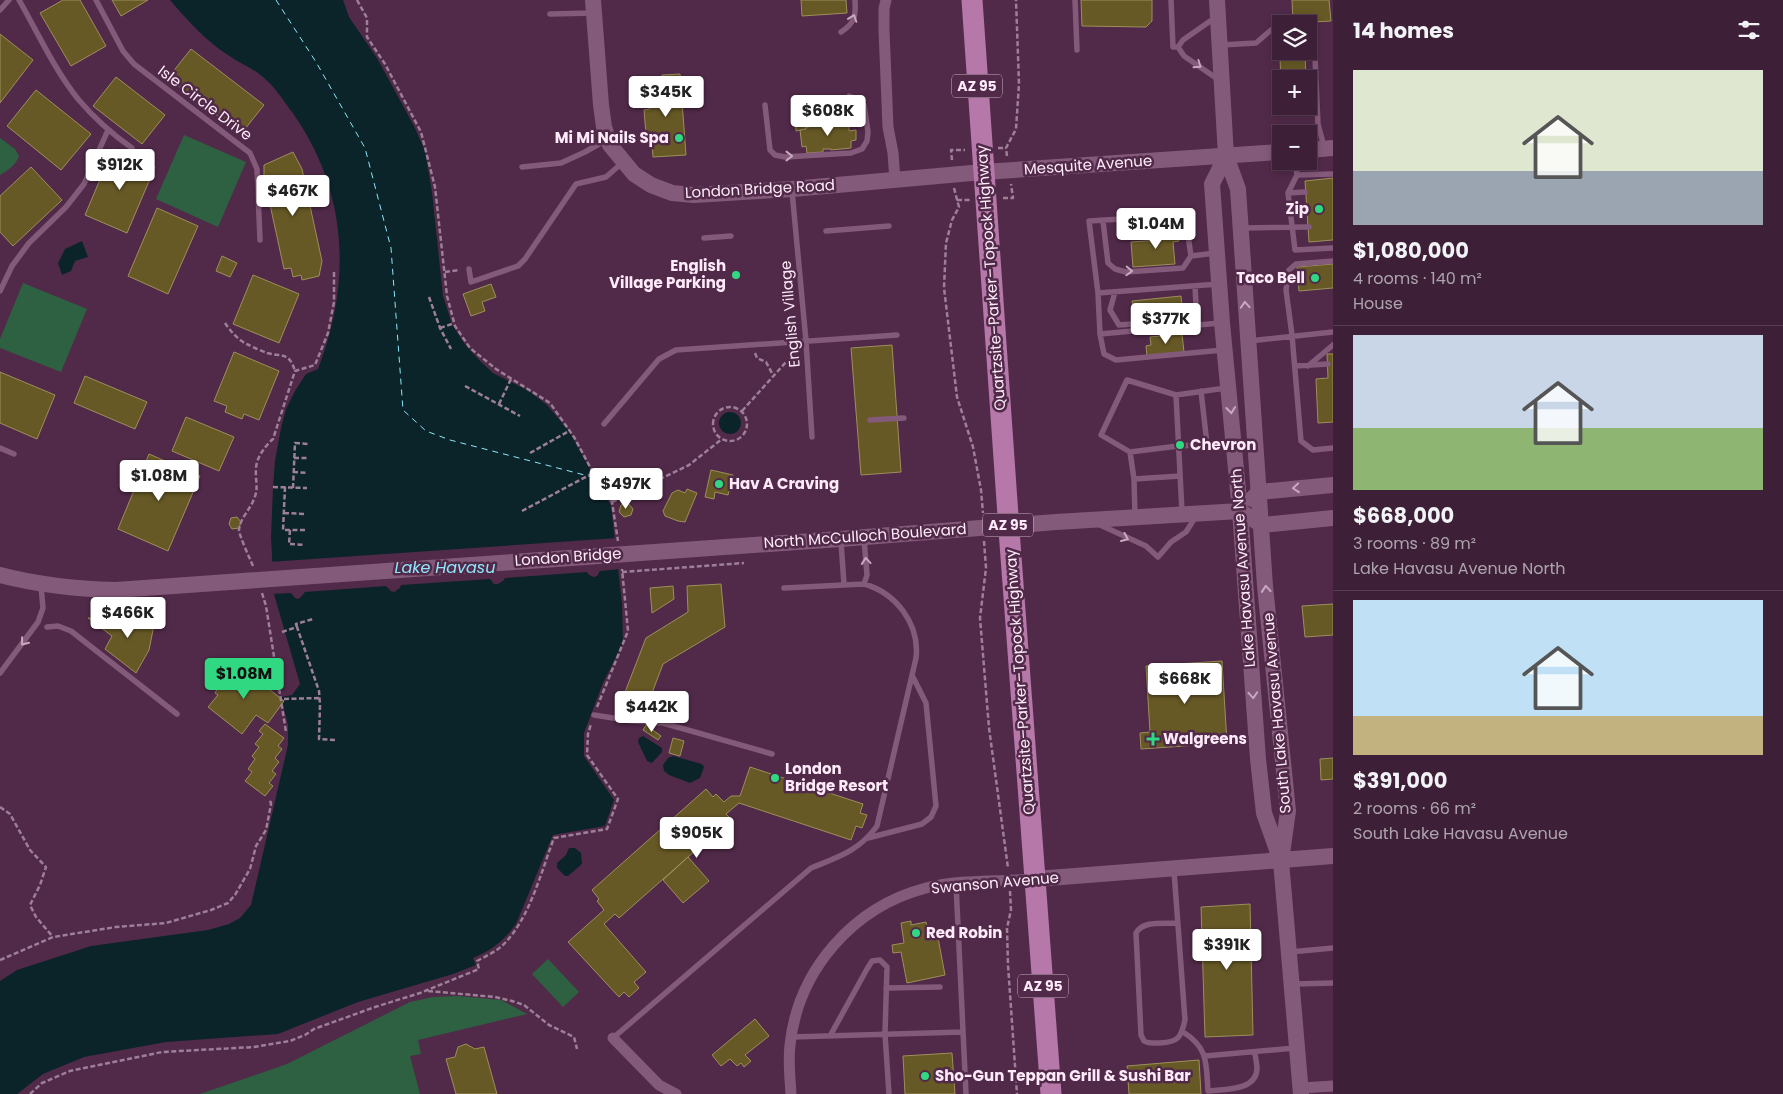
<!DOCTYPE html>
<meta charset="utf-8">
<style>
body{margin:0;font-family:Poppins,sans-serif;background:#44283f;color:#f1f3f6;height:100vh;display:flex;flex-direction:column;font-size:19px;white-space:nowrap}
*{box-sizing:border-box;margin:0}
p{font-size:16px;color:#ada3ad}
.icon{flex:none;width:28px;height:28px;fill:none;stroke:currentColor;stroke-width:2;stroke-linecap:round;stroke-linejoin:round}
.map{position:relative;flex:1;overflow:hidden}
.side{display:flex;flex-direction:column;background:#3d2037;width:450px}
.side>*{flex:none}
.fabs{position:absolute;left:1272px;top:15px;display:grid;gap:10px}
.fabs a{display:grid;place-items:center;width:45px;height:45px;border-radius:0px;background:#3d2037;box-shadow:0 2px 8px #0003,0 0 0 1px #563e52;font-size:25px}
.price{position:absolute;translate:-50% -42px;padding:0 11px;border-radius:5px;background:#fff;color:#222;font-size:16px;line-height:32px;filter:drop-shadow(0 1px 2px #0008)}
.price::after{content:'';position:absolute;left:50%;top:30px;width:15px;height:11px;margin-left:-8px;background:inherit;clip-path:polygon(0 0,100% 0,50% 100%)}
.price.on{background:#31d882;color:#111}
ul{padding:0;list-style:none}
li{display:grid;align-content:center;gap:10px;height:265px;padding:0 20px}
li+li{border-top:1px solid #563e52}
li span{display:grid;place-items:center;height:155px;border-radius:0px;color:#555}
li>.icon{margin-inline-start:auto}
span .icon{width:90px;height:90px;fill:#fffc;stroke-width:1}
li b{font-size:21px}
h2{display:flex;justify-content:space-between;align-items:center;height:60px;padding:0 20px;font-size:21px}
main{display:flex;flex:1;min-height:0}
.map>svg:first-child{display:block}
.green{fill:#2d6142}
.water{fill:#0b242a}
.pier{fill:#512a49}
.lines{fill:none;stroke-linecap:round;stroke-linejoin:round}
.ferry{stroke:#8fe6fb;stroke-width:1;stroke-dasharray:6 5;stroke-linecap:butt}
.building{fill:#675926;stroke:#9d8f5b}
.path{stroke:#9d7f97;stroke-width:2.5;stroke-dasharray:5 2.5;stroke-linecap:butt}
.lane{stroke:#845a7a;stroke-width:5.5}
.street{stroke:#845a7a;stroke-width:11}
.secondary{stroke:#845a7a;stroke-width:16}
.highway{stroke:#b677a9;stroke-width:21}
.oneway{stroke:#c7a9c0}
.poi-dot{fill:#31d882;stroke:#512a49;stroke-width:2}
.labels{text-anchor:middle;stroke-width:5;stroke-linejoin:round;paint-order:stroke}
.shield{fill:#512a49;stroke:#cab0c4;stroke-width:1}
.shield-label{font-size:14px;font-weight:bold;fill:#feeaf9}
.street-label{font-size:15px;fill:#feeaf9;stroke:#512a49}
.poi-label{font-size:15px;font-weight:bold;fill:#feeaf9;stroke:#512a49;text-anchor:start}
.water-label{font-size:16px;font-style:italic;fill:#8fe6fb;stroke:#512a49}
</style>
<main>
<div class="map">
<svg width="1333" height="1094" viewBox="0 0 1333 1094">
<rect width="100%" height="100%" fill="#512a49"/>
<path class="green" d="M 184,135 L 246,162 L 218,227 L 156,199 Z
M 0,138 L 15,149 L 19,156 C 16,165 8,170 0,175 Z
M 23,283 L 87,309 L 61,372 L 0,348 L 0,339 Z
M 548,959 L 579,992 L 563,1007 L 532,974 Z
M 458,996 L 501,1000 L 527,1014 L 418,1040 L 421,1054 L 410,1056 L 420,1094 L 200,1094 L 287,1064 L 410,1002 L 433,997 Z"/>
<path class="water" d="M 170,0 L 343,0 L 349,17 L 377,58 L 414,126 L 425,151 L 432,192 L 443,296 L 452,324 L 464,343 L 479,360 L 493,373 L 529,391 L 547,405 L 569,431 L 611,506 L 622,603 L 623,643 L 603,683 L 584,733 L 584,756 L 614,800 L 605,826 L 553,835 L 516,924 C 504,941 492,950 473,958 L 476,965 L 453,974 L 358,1002 L 278,1034 L 166,1042 L 84,1057 L 43,1074 L 17,1094 L 0,1094 L 0,981 L 17,970 L 91,946 L 208,930 L 229,924 L 240,918 L 251,905 L 288,745 L 288,725 L 281,697 L 292,695 L 300,684 L 274,594 L 271,537 L 273,487 L 275,461 L 281,428 L 286,409 L 295,391 L 306,374 L 318,369 C 352,281 348,191 292,112 C 283,100 275,87 263,77 C 253,68 239,63 228,55 C 207,42 186,19 170,0 Z
M 82,241 L 88,257 L 75,261 L 71,271 L 62,275 L 58,263 L 65,249 Z
M719 423a11 11 0 1 1 22 0a11 11 0 1 1-22 0Z
M 643,736 L 662,748 L 662,752 L 652,763 L 647,761 L 638,742 L 639,738 Z
M 673,756 L 702,764 L 704,767 L 700,778 L 690,783 L 669,775 L 664,771 L 663,765 L 668,758 Z
M 569,848 L 575,848 L 581,853 L 582,864 L 568,876 L 565,876 L 557,868 L 557,863 L 566,855 Z"/>
<path class="pier" d="M 617,538 L 620,569 L 600,571 L 597,576 L 594,577 L 589,575 L 587,572 L 505,578 L 503,581 L 498,584 L 494,584 L 490,579 L 401,585 L 400,588 L 394,592 L 391,591 L 386,586 L 305,592 L 301,597 L 298,599 L 295,598 L 291,593 L 271,594 L 269,562 Z"/>
<g class="lines">
<path class="ferry" d="M 276,0 L 316,62 L 365,148 L 391,248 L 403,410 L 426,431 L 450,440 L 596,478"/>
</g>
<path class="building" d="M 63,0 L 80,0 L 106,46 L 71,66 L 40,13 Z
M 112,0 L 148,0 L 121,16 Z
M 801,0 L 846,0 L 847,13 L 802,16 Z
M 1081,0 L 1152,0 L 1152,21 L 1146,27 L 1082,26 Z
M 1292,0 L 1329,0 L 1331,21 L 1293,23 Z
M 0,34 L 33,60 L 0,103 Z
M 1279,35 L 1281,35 L 1281,51 L 1305,51 L 1306,79 L 1281,79 L 1281,81 Z
M 191,49 L 264,105 L 241,134 L 168,78 Z
M 680,74 L 686,155 L 653,157 L 651,133 L 646,134 L 644,110 L 650,109 L 648,86 L 662,85 L 662,75 Z
M 116,77 L 165,115 L 142,144 L 93,106 Z
M 36,90 L 91,134 L 61,170 L 7,126 Z
M 825,117 L 825,125 L 806,127 L 806,129 L 796,131 L 795,119 Z
M 827,122 L 849,123 L 849,131 L 856,130 L 856,140 L 851,141 L 851,148 L 831,150 L 831,149 L 823,149 L 823,152 L 807,153 L 806,146 L 802,147 L 800,130 L 806,129 L 806,127 L 827,125 Z
M 113,149 L 155,167 L 127,233 L 85,215 Z
M 293,152 L 302,169 L 322,261 L 319,276 L 302,280 L 301,275 L 293,277 L 291,268 L 284,269 L 264,177 L 264,165 Z
M 31,167 L 62,200 L 13,246 L 0,232 L 0,196 Z
M 1333,178 L 1333,240 L 1309,242 L 1305,181 Z
M 157,208 L 198,226 L 168,294 L 128,276 Z
M 1178,228 L 1179,241 L 1173,242 L 1175,264 L 1133,267 L 1131,242 L 1162,240 L 1161,229 Z
M 222,256 L 237,263 L 230,277 L 216,271 Z
M 1333,264 L 1333,288 L 1299,291 L 1297,267 Z
M 253,275 L 299,294 L 279,343 L 233,324 Z
M 491,284 L 496,297 L 482,302 L 485,311 L 471,316 L 463,294 Z
M 1181,296 L 1183,316 L 1137,320 L 1136,308 L 1133,307 L 1132,301 Z
M 1182,334 L 1184,352 L 1147,356 L 1146,346 L 1151,345 L 1150,337 Z
M 892,345 L 901,472 L 861,475 L 851,348 Z
M 234,352 L 279,371 L 259,420 L 244,414 L 242,419 L 225,412 L 227,406 L 214,401 Z
M 1327,354 L 1333,354 L 1333,422 L 1318,423 L 1316,379 L 1328,378 Z
M 0,372 L 55,395 L 37,439 L 0,423 Z
M 85,376 L 147,402 L 135,429 L 74,403 Z
M 186,417 L 234,437 L 219,471 L 172,451 Z
M 149,454 L 200,476 L 168,551 L 118,529 Z
M 711,470 L 733,475 L 728,495 L 715,492 L 714,499 L 705,497 Z
M 687,489 L 697,493 L 685,522 L 678,521 L 665,516 L 663,511 L 672,493 L 678,490 L 685,493 Z
M 628,503 L 633,509 L 631,515 L 624,517 L 619,512 L 621,505 Z
M 237,517 L 241,522 L 239,528 L 232,529 L 229,524 L 231,518 Z
M 721,584 L 725,627 L 663,664 L 644,714 L 620,705 L 646,638 L 688,612 L 687,586 Z
M 673,586 L 674,599 L 652,613 L 650,588 Z
M 1333,604 L 1333,635 L 1305,637 L 1302,606 Z
M 143,615 L 156,615 L 149,650 L 136,673 L 105,649 L 112,636 L 88,618 L 133,617 L 132,624 L 142,625 Z
M 1222,661 L 1227,743 L 1141,749 L 1140,733 L 1150,732 L 1146,666 Z
M 227,664 L 237,668 L 243,679 L 247,681 L 251,675 L 284,701 L 268,723 L 256,715 L 242,734 L 208,707 L 218,695 L 215,693 L 220,684 Z
M 265,724 L 284,738 L 278,746 L 282,749 L 275,758 L 279,762 L 272,771 L 276,774 L 269,783 L 273,786 L 265,796 L 245,781 L 252,772 L 248,769 L 255,759 L 252,756 L 259,747 L 255,744 L 263,734 L 259,731 Z
M 646,725 L 661,736 L 658,740 L 643,730 Z
M 673,738 L 684,741 L 680,756 L 669,753 Z
M 1333,758 L 1333,779 L 1321,780 L 1320,759 Z
M 750,767 L 863,804 L 860,813 L 867,815 L 862,828 L 856,826 L 851,840 L 739,803 L 726,814 L 731,819 L 619,918 L 615,914 L 604,924 L 646,972 L 634,982 L 639,988 L 629,997 L 624,992 L 619,997 L 568,942 L 604,910 L 597,901 L 599,899 L 592,890 L 706,789 L 713,797 L 716,794 L 724,802 L 731,796 L 740,796 Z
M 688,857 L 709,881 L 683,903 L 663,880 Z
M 1250,904 L 1253,1035 L 1205,1037 L 1201,907 Z
M 911,921 L 911,925 L 926,922 L 930,940 L 938,938 L 945,975 L 907,983 L 901,952 L 893,953 L 892,945 L 904,943 L 901,923 Z
M 755,1019 L 769,1036 L 745,1055 L 751,1061 L 744,1067 L 741,1063 L 737,1066 L 730,1059 L 721,1066 L 712,1055 Z
M 466,1044 L 475,1049 L 484,1047 L 497,1094 L 456,1094 L 446,1059 L 455,1057 L 458,1047 Z
M 952,1053 L 955,1094 L 905,1094 L 903,1056 Z
M 1199,1060 L 1201,1094 L 1129,1094 L 1127,1066 Z"/>
<g class="lines">
<path class="path" d="M 357,0 L 367,18 L 367,37 L 385,64 L 421,132 L 435,187 L 447,296 L 455,326 L 470,348 L 496,369 L 550,403 L 574,437 L 596,478 L 612,502 L 618,541
M 998,148 L 1006,148
M 1007,156 L 1006,148 L 1016,129 L 1019,84 L 1016,0
M 952,160 L 951,150 L 965,150
M 954,188 L 959,207 L 952,220 L 946,243 L 944,288 L 957,397 L 973,447 L 981,490 L 983,513
M 1003,198 L 1013,198 L 1011,184
M 957,200 L 970,200
M 445,272 L 460,270
M 429,297 L 440,328 L 451,349
M 225,323 C 231,332 239,341 249,345 C 252,347 264,352 267,353 C 283,357 289,352 295,371
M 440,328 L 452,324
M 755,353 L 757,358 L 766,362 L 773,375
M 465,386 L 520,416
M 499,404 L 511,379
M713 424a17 17 0 1 1 34 0a17 17 0 1 1-34 0Z
M 742,411 L 786,362 L 798,357
M 530,453 L 569,431
M 294,458 L 309,458
M 293,472 L 308,473
M 273,487 L 307,488
M 285,487 L 283,530 L 305,530
M 293,488 L 295,443 L 309,444
M 612,502 L 689,465 L 722,439
M 522,511 L 593,473
M 284,513 L 306,514
M 290,530 L 289,544 L 305,545
M 984,541 L 986,568 L 980,618 L 989,728 L 1008,868
M 253,566 C 250,559 239,535 239,530 C 240,518 250,510 254,499 C 259,488 255,480 256,469 C 256,458 265,446 273,439 L 295,371 L 315,365 L 328,333 L 334,302 L 334,270
M 622,572 L 744,563
M 262,593 L 266,606 L 286,732
M 297,627 L 296,624 L 313,619
M 282,632 L 297,627 L 319,691 L 320,705 L 319,739 L 336,740
M 284,699 L 319,698
M 597,707 L 628,631 L 622,569
M 0,807 L 10,814 L 30,850 L 46,867 L 40,885 L 30,905 L 36,917 L 53,937
M 1010,891 L 1011,910 L 1007,928 L 1008,965 L 1017,1094
M 0,960 L 53,937 L 116,927 L 166,923 L 211,910 L 228,903 L 235,895 L 250,869 L 256,846 L 266,830 L 271,804 L 270,800
M 428,991 L 495,997 L 512,1001 L 524,1005 L 549,1025 L 574,1037 L 577,1049
M 30,1094 L 42,1083 L 70,1071 L 162,1052 L 254,1047 L 290,1041 L 305,1035 L 314,1029 L 375,1007 L 420,993 L 479,969 L 477,961 C 486,956 497,951 503,945 C 530,918 541,872 554,838 L 607,829 L 618,799 L 587,755 L 588,734 L 591,724"/>
<path class="lane" d="M 19,0 C 38,33 54,69 78,99 C 94,118 112,134 132,148
M 96,0 L 123,51 L 134,64 L 250,153 L 257,169 L 260,240
M 1075,0 L 1077,50
M 1171,0 L 1173,47 L 1178,47
M 0,10 L 9,0
M 550,14 L 593,13
M 1309,31 L 1314,36 L 1318,124 L 1324,147
M 841,32 C 855,23 856,16 855,0
M 1221,45 L 1256,43 L 1271,30 L 1281,30
M 1178,47 L 1184,56 L 1219,80
M 1178,47 L 1183,40 L 1216,17
M 765,105 L 770,150 L 775,155 L 785,157 L 851,153 L 862,149 L 867,141 L 868,132 L 864,105 L 857,99 L 849,96
M 1295,161 L 1297,175 L 1333,174
M 522,167 L 561,163 L 585,152 L 606,140
M 1297,175 L 1288,193 L 1295,250 L 1333,248
M 792,191 L 806,341 L 812,437
M 1288,193 L 1305,192
M 1103,221 L 1108,263 L 1115,269 L 1126,272 L 1183,268 L 1191,256
M 1243,228 L 1309,227
M 826,231 L 889,226
M 704,238 L 731,236
M 1333,261 L 1296,264 L 1289,270 L 1286,290 L 1292,335 L 1301,441 L 1313,450 L 1333,448
M 469,269 L 471,282 L 518,266 L 525,259 L 576,184 L 606,177 L 622,163
M 1219,284 L 1098,293 L 1100,334 L 1104,354 L 1116,360 L 1223,350
M 1195,286 L 1197,323
M 0,291 L 12,266 L 29,243 L 66,207 L 84,184 L 108,130
M 1115,292 L 1110,310 L 1119,325 L 1197,319
M 1098,293 L 1089,221 L 1185,215 L 1191,256 L 1215,253
M 1100,334 L 1220,323
M 1249,341 L 1333,332
M 1295,366 L 1328,364
M 1308,366 L 1333,345
M 1201,391 L 1207,444
M 1176,395 L 1182,512
M 870,420 L 904,418
M 604,424 L 659,359 L 676,350 L 897,335
M 0,448 L 14,454
M 1130,452 L 1178,446 L 1232,443
M 1134,479 L 1180,476
M 1135,517 L 1134,479 L 1130,452 L 1101,435 L 1127,380 L 1176,395 L 1226,388
M 1098,524 L 1146,546 L 1158,557 L 1171,542 L 1186,532 L 1196,516
M 864,539 L 867,575 L 864,584
M 841,542 L 844,584
M 47,627 L 58,626 L 71,631 L 177,714
M 0,673 L 38,622 L 43,608 L 41,586
M 594,715 L 632,721 L 663,723 L 772,754
M 868,838 L 922,824 L 931,817 L 936,806 L 926,703 L 912,675
M 1174,871 L 1185,1020 C 1181,1038 1178,1042 1160,1043 C 1154,1043 1149,1044 1144,1041 L 1141,1035 L 1136,933 C 1143,920 1164,924 1178,923
M 956,884 L 966,1094
M 1290,952 L 1333,948
M 1294,984 L 1333,983
M 886,988 L 940,987
M 1183,1032 C 1209,1048 1206,1064 1208,1091 C 1225,1089 1257,1091 1257,1068 C 1257,1063 1255,1057 1255,1052
M 830,1036 L 867,969 L 872,961 L 880,960 L 887,967 L 885,1034 L 889,1094
M 791,1037 L 963,1032
M 613,1038 L 811,868 C 838,857 859,851 877,826 L 916,658 C 920,624 896,593 864,584 L 784,588
M 1205,1056 L 1295,1048"/>
<path class="street" d="M 886,0 L 884,9 L 884,30 L 888,127 L 893,153 L 895,180
M 613,1038 L 659,1085 L 676,1094
M 1301,1088 L 1333,1086
M 791,1094 C 790,1078 788,1061 790,1045 C 798,970 853,907 926,888 C 961,879 1000,882 1036,879"/>
<path class="secondary" d="M 593,0 L 601,105 L 604,127 L 610,145 L 634,174 L 651,185 L 672,193 L 694,195 L 792,189 L 983,172 L 1281,152
M 1217,0 L 1226,156 L 1238,189 L 1265,586 L 1288,811 L 1281,861 L 1301,1094
M 1309,150 L 1333,148
M 1226,156 L 1212,184 L 1222,323 L 1240,511 L 1258,759 L 1264,813 L 1280,858
M 1252,499 L 1259,492 L 1333,485
M 0,575 C 38,585 76,589 116,590 L 840,539 L 1056,522 L 1240,511 L 1262,525 L 1333,518
M 1036,879 L 1333,856"/>
<path class="highway" d="M 972,0 L 1009,530 L 1051,1094"/>
</g>
<defs><path id="oneway-chevron" d="M-2-3.5L2.5 0L-2 3.5" fill="none" stroke-width="1.6" stroke-linecap="round" stroke-linejoin="round" transform="scale(1.25)"/></defs>
<g class="oneway">
<use href="#oneway-chevron" transform="translate(853 18) rotate(-71)"/>
<use href="#oneway-chevron" transform="translate(1198 65) rotate(34)"/>
<use href="#oneway-chevron" transform="translate(789 156)"/>
<use href="#oneway-chevron" transform="translate(1129 271) rotate(2)"/>
<use href="#oneway-chevron" transform="translate(1245 305) rotate(-94)"/>
<use href="#oneway-chevron" transform="translate(1231 410) rotate(84)"/>
<use href="#oneway-chevron" transform="translate(1296 488) rotate(175)"/>
<use href="#oneway-chevron" transform="translate(1125 538) rotate(24)"/>
<use href="#oneway-chevron" transform="translate(866 561) rotate(-95)"/>
<use href="#oneway-chevron" transform="translate(1266 589) rotate(-95)"/>
<use href="#oneway-chevron" transform="translate(24 642) rotate(128)"/>
<use href="#oneway-chevron" transform="translate(1253 695) rotate(86)"/>
</g>
<g class="poi-dot">
<circle cx="679" cy="138" r="5"/>
<circle cx="1319" cy="209" r="5"/>
<circle cx="736" cy="275" r="5"/>
<circle cx="1315" cy="278" r="5"/>
<circle cx="1180" cy="445" r="5"/>
<circle cx="719" cy="484" r="5"/>
<path d="M1150.5 731.5h5v5h5v5h-5v5h-5v-5h-5v-5h5z"/>
<circle cx="775" cy="778" r="5"/>
<circle cx="916" cy="933" r="5"/>
<circle cx="925" cy="1076" r="5"/>
</g>
<g class="labels">
<g class="shield">
<rect x="952" y="74.5" width="50" height="23" rx="4"/>
<rect x="983" y="513.5" width="50" height="23" rx="4"/>
<rect x="1018" y="974.5" width="50" height="23" rx="4"/>
</g>
<g class="shield-label">
<text x="977" y="91">AZ 95</text>
<text x="1008" y="530">AZ 95</text>
<text x="1043" y="991">AZ 95</text>
</g>
<g class="street-label">
<text transform="translate(205 103) rotate(37)" y="5">Isle Circle Drive</text>
<text transform="translate(1088 165) rotate(-4)" y="5">Mesquite Avenue</text>
<text transform="translate(760 189) rotate(-3)" y="5">London Bridge Road</text>
<text transform="translate(991 278) rotate(-94)" y="5">Quartzsite–Parker–Topock Highway</text>
<text transform="translate(790 314) rotate(-95)" y="5">English Village</text>
<text transform="translate(865 536) rotate(-4)" y="5">North McCulloch Boulevard</text>
<text transform="translate(568 557) rotate(-4)" y="5">London Bridge</text>
<text transform="translate(1243 568) rotate(-94)" y="5">Lake Havasu Avenue North</text>
<text transform="translate(1020 682) rotate(-94)" y="5">Quartzsite–Parker–Topock Highway</text>
<text transform="translate(1277 713) rotate(-95)" y="5">South Lake Havasu Avenue</text>
<text transform="translate(995 883) rotate(-5)" y="5">Swanson Avenue</text>
</g>
<g class="poi-label">
<text x="669" y="143" text-anchor="end">Mi Mi Nails Spa</text>
<text x="1309" y="214" text-anchor="end">Zip</text>
<text x="726" y="271" text-anchor="end">English<tspan x="726" dy="17">Village Parking</tspan></text>
<text x="1305" y="283" text-anchor="end">Taco Bell</text>
<text x="1190" y="450">Chevron</text>
<text x="729" y="489">Hav A Craving</text>
<text x="1163" y="744">Walgreens</text>
<text x="785" y="774">London<tspan x="785" dy="17">Bridge Resort</tspan></text>
<text x="926" y="938">Red Robin</text>
<text x="935" y="1081">Sho-Gun Teppan Grill &amp; Sushi Bar</text>
</g>
<g class="water-label">
<text x="445" y="573">Lake Havasu</text>
</g>
</g>
</svg>
<div class="fabs">
<a><svg class="icon" aria-label="layers" viewBox="0 0 24 24"><path d="M12 4l9 5-9 5-9-5zM3 14l9 5 9-5"/></svg></a>
<a>+</a>
<a>−</a>
</div>
<b class="price" style="left:666px;top:118px">$345K</b>
<b class="price" style="left:828px;top:137px">$608K</b>
<b class="price" style="left:120px;top:191px">$912K</b>
<b class="price" style="left:293px;top:217px">$467K</b>
<b class="price" style="left:1156px;top:250px">$1.04M</b>
<b class="price" style="left:1166px;top:345px">$377K</b>
<b class="price" style="left:159px;top:502px">$1.08M</b>
<b class="price" style="left:626px;top:510px">$497K</b>
<b class="price" style="left:128px;top:639px">$466K</b>
<b class="price on" style="left:244px;top:700px">$1.08M</b>
<b class="price" style="left:1185px;top:705px">$668K</b>
<b class="price" style="left:652px;top:733px">$442K</b>
<b class="price" style="left:697px;top:859px">$905K</b>
<b class="price" style="left:1227px;top:971px">$391K</b>
</div>
<section class="side">
<h2>14 homes<svg class="icon" aria-label="filters" viewBox="0 0 24 24"><path d="M4 7h16M4 17h16"/><circle cx="9" cy="7" r="2"/><circle cx="15" cy="17" r="2"/></svg></h2>
<ul>
<li><span style="background:linear-gradient(#dfe7d0 65%,#9aa5b1 0)"><svg class="icon" aria-label="home" viewBox="0 0 24 24"><path d="M3 11l9-7 9 7M6 9v11h12V9"/></svg></span><div><b>$1,080,000</b><p>4 rooms · 140 m²</p><p>House</p></div></li>
<li><span style="background:linear-gradient(#c9d6e8 60%,#8fb573 0)"><svg class="icon" aria-label="home" viewBox="0 0 24 24"><path d="M3 11l9-7 9 7M6 9v11h12V9"/></svg></span><div><b>$668,000</b><p>3 rooms · 89 m²</p><p>Lake Havasu Avenue North</p></div></li>
<li><span style="background:linear-gradient(#bfe0f5 75%,#c2b280 0)"><svg class="icon" aria-label="home" viewBox="0 0 24 24"><path d="M3 11l9-7 9 7M6 9v11h12V9"/></svg></span><div><b>$391,000</b><p>2 rooms · 66 m²</p><p>South Lake Havasu Avenue</p></div></li>
</ul>
</section>
</main>
